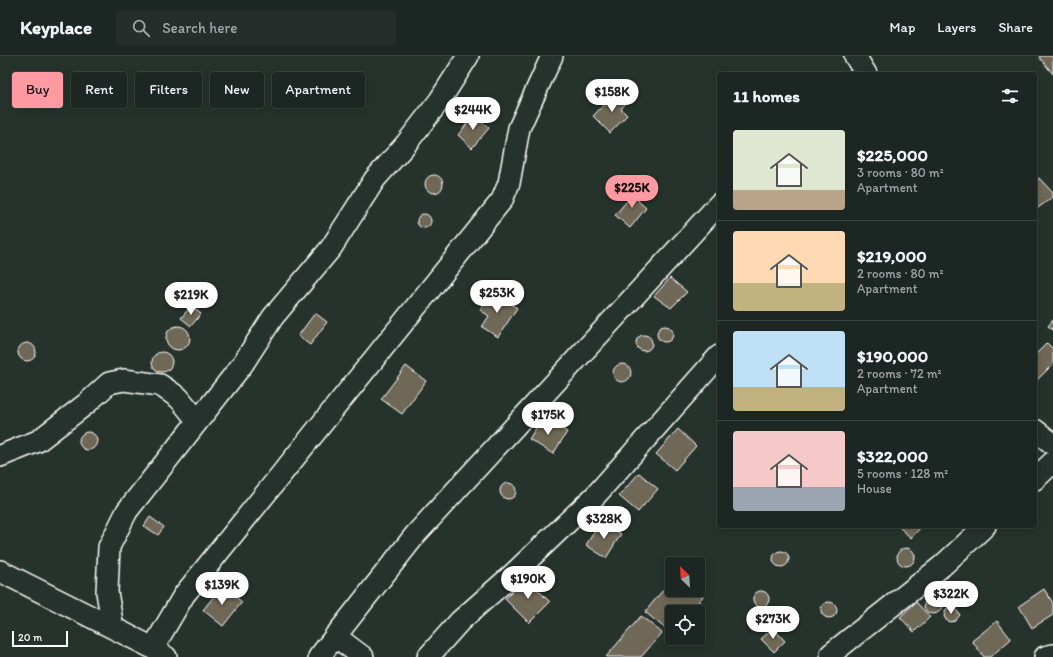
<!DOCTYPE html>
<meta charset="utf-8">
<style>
body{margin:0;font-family:Itim,sans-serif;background:#252e2a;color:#f1f3f6;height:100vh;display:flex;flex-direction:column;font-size:15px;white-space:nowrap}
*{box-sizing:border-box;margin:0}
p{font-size:13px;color:#a0a5a5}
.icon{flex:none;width:22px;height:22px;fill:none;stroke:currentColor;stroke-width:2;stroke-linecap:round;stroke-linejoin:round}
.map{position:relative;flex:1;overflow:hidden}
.panel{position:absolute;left:717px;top:16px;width:320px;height:456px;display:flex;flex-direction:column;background:#1c2622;border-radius:4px;box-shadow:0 2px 10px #0003,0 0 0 1px #3a4340}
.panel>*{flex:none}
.hud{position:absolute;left:12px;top:16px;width:380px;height:36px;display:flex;gap:8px}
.needle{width:26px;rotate:335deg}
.fabs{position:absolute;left:665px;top:501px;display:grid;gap:8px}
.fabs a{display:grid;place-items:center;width:40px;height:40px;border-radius:4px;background:#1c2622;box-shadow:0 2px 10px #0003,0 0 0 1px #3a4340;font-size:20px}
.scale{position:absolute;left:12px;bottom:10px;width:56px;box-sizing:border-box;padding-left:4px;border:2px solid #fff;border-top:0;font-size:11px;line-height:14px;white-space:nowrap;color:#fff;-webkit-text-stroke:3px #26332d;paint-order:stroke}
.price{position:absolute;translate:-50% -34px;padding:0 9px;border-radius:14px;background:#fff;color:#222;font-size:13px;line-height:26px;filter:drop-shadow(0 1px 2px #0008)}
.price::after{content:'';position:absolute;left:50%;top:24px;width:12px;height:9px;margin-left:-6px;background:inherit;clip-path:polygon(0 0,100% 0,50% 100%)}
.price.selected{background:#ff9aa2;color:#111}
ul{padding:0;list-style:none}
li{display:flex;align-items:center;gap:12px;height:100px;padding:0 16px}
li+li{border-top:1px solid #3a4340}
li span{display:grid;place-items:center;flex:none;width:112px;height:80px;border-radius:4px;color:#555}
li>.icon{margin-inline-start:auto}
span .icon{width:48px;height:48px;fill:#fffc;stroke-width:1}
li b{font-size:17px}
h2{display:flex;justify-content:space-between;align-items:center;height:48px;padding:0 16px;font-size:17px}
.chip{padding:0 14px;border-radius:4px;background:#1c2622;box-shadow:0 2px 10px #0003,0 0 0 1px #3a4340;font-size:14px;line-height:36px}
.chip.selected{background:#ff9aa2;color:#111}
header{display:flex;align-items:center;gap:24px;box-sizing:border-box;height:56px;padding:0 20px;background:#1c2622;border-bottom:1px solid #3a4340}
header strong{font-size:19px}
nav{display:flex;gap:22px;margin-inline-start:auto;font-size:14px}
.search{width:280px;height:36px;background:#252e2a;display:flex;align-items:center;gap:10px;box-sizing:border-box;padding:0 14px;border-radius:4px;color:#a0a5a5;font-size:15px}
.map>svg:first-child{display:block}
.building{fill:#6f6757;stroke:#fff}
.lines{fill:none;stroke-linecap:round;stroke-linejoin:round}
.street-casing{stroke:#fff;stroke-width:24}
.street{stroke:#26332d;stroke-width:21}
</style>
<header>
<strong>Keyplace</strong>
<div class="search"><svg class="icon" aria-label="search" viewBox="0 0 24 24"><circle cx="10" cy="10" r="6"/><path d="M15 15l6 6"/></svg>Search here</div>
<nav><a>Map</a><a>Layers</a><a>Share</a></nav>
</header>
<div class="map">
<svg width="1053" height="601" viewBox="0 0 1053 601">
<rect width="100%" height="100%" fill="#26332d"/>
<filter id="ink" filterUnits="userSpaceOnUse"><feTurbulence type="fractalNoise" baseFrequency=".025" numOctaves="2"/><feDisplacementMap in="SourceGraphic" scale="8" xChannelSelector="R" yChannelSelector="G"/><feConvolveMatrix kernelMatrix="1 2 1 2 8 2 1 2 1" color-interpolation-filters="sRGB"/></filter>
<g filter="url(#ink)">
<path class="building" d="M 1041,0 L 1053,0 L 1053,18 L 1039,1 Z
M 616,36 L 627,46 L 621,53 L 627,59 L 610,77 L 593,60 Z
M 474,59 L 489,72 L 472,92 L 458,79 Z
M425 128a9 9 0 1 1 18 0a9 9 0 1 1-18 0Z
M 1039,122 L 1053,137 L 1053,141 L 1035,154 L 1035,127 Z
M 638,132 L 645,138 L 638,145 L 646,152 L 630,172 L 615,159 Z
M417 165a7 7 0 1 1 14 0a7 7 0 1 1-14 0Z
M 670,222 L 687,236 L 671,252 L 654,240 Z
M 492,236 L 517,252 L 498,281 L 482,271 L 489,260 L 480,254 Z
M 191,250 L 201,258 L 191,270 L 181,262 Z
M 315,257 L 327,266 L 310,289 L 298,280 Z
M 1053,264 L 1053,274 L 1048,270 Z
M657 278a8 8 0 1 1 16 0a8 8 0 1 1-16 0Z
M166 282a12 12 0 1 1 24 0a12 12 0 1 1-24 0Z
M636 287a8 8 0 1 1 16 0a8 8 0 1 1-16 0Z
M 1047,287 L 1053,293 L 1053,308 L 1035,326 L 1035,299 Z
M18 296a9 9 0 1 1 18 0a9 9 0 1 1-18 0Z
M152 306a10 10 0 1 1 20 0a10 10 0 1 1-20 0Z
M613 317a9 9 0 1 1 18 0a9 9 0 1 1-18 0Z
M 406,310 L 426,325 L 402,358 L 381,343 Z
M 543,361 L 567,376 L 553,398 L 529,383 Z
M 678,373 L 696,390 L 675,414 L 656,398 Z
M79 385a9 9 0 1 1 18 0a9 9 0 1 1-18 0Z
M 639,417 L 658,433 L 638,456 L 619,440 Z
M500 435a8 8 0 1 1 16 0a8 8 0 1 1-16 0Z
M 150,461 L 164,471 L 158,479 L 144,470 Z
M 601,465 L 621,478 L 606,502 L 586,489 Z
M 898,470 L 922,470 L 911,482 Z
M897 501a9 9 0 1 1 18 0a9 9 0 1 1-18 0Z
M773 503a8 8 0 1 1 16 0a8 8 0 1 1-16 0Z
M 526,522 L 550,546 L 529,567 L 505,543 Z
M 672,523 L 672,534 L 695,534 L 703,540 L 691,556 L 672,556 L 672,578 L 645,556 Z
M 222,530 L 242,546 L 223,570 L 203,554 Z
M 1044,533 L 1053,547 L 1053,559 L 1032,572 L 1019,550 Z
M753 543a8 8 0 1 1 16 0a8 8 0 1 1-16 0Z
M924 549a9 9 0 1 1 18 0a9 9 0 1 1-18 0Z
M821 554a8 8 0 1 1 16 0a8 8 0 1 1-16 0Z
M 916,546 L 930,561 L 914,576 L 900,561 Z
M 950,551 L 955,552 L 960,559 L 955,565 L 950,566 L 946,564 L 944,560 L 946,553 Z
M 641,560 L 662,577 L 641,601 L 606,601 Z
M 997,565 L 1011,583 L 990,601 L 984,601 L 972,585 Z
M 773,572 L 785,585 L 774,596 L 761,583 Z"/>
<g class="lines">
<defs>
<path id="street" d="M 855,0 L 866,18
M 1035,374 L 1053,388
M 0,400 L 38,385 L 86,348 L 109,327 L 124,324 L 160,329 L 179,342 L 197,364
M 1035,423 L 1053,406
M 0,515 L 153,592 L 166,601
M 113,572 L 107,536 L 109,491 L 127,455 L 242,309 L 273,261 L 331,192 L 375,123 L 406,88 L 440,44 L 468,0
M 335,580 L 363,601
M 153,592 L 184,539 L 502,144 L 509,127 L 519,72 L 552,0
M 831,598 L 942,510 L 985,470
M 319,601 L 416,478 L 719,148
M 428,601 L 460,565 L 512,519 L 595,440 L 719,300
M 1045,601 L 1053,599"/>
</defs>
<use href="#street" class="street-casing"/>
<use href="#street" class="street"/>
</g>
</g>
</svg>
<div class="fabs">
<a><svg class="needle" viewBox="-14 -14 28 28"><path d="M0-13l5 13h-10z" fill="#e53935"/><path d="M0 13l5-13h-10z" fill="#a0a5a5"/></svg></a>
<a><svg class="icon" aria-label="locate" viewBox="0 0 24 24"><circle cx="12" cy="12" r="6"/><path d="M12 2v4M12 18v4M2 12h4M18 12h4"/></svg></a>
</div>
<div class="scale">20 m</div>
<b class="price" style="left:612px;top:57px">$158K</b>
<b class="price" style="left:473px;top:75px">$244K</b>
<b class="price selected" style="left:632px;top:153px">$225K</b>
<b class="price" style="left:497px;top:258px">$253K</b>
<b class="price" style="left:191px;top:260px">$219K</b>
<b class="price" style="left:548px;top:380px">$175K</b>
<b class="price" style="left:604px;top:484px">$328K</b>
<b class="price" style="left:528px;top:544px">$190K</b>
<b class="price" style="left:222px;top:550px">$139K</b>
<b class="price" style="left:951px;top:559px">$322K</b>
<b class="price" style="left:773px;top:584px">$273K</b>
<div class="hud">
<a class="chip selected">Buy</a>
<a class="chip">Rent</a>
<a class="chip">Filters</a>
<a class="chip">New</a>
<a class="chip">Apartment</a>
</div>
<section class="panel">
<h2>11 homes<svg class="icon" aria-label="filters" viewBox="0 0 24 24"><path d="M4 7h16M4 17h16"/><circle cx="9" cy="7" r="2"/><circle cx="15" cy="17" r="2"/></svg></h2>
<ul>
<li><span style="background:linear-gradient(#dfe7d0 75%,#b9a48a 0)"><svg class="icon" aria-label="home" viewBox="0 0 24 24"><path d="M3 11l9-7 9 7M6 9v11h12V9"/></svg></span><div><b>$225,000</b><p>3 rooms · 80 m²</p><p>Apartment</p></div></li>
<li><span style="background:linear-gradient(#ffd9b3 65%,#c2b280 0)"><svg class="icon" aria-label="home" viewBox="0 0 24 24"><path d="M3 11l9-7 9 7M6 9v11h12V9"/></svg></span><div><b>$219,000</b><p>2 rooms · 80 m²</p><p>Apartment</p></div></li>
<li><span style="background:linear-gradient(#bfe0f5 70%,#c2b280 0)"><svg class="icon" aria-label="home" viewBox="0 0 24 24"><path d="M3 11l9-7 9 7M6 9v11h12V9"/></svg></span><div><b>$190,000</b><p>2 rooms · 72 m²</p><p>Apartment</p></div></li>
<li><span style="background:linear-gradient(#f6c9c9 70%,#9aa5b1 0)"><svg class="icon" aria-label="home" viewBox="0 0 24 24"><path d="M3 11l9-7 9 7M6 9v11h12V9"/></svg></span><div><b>$322,000</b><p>5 rooms · 128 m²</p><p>House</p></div></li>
</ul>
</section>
</div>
